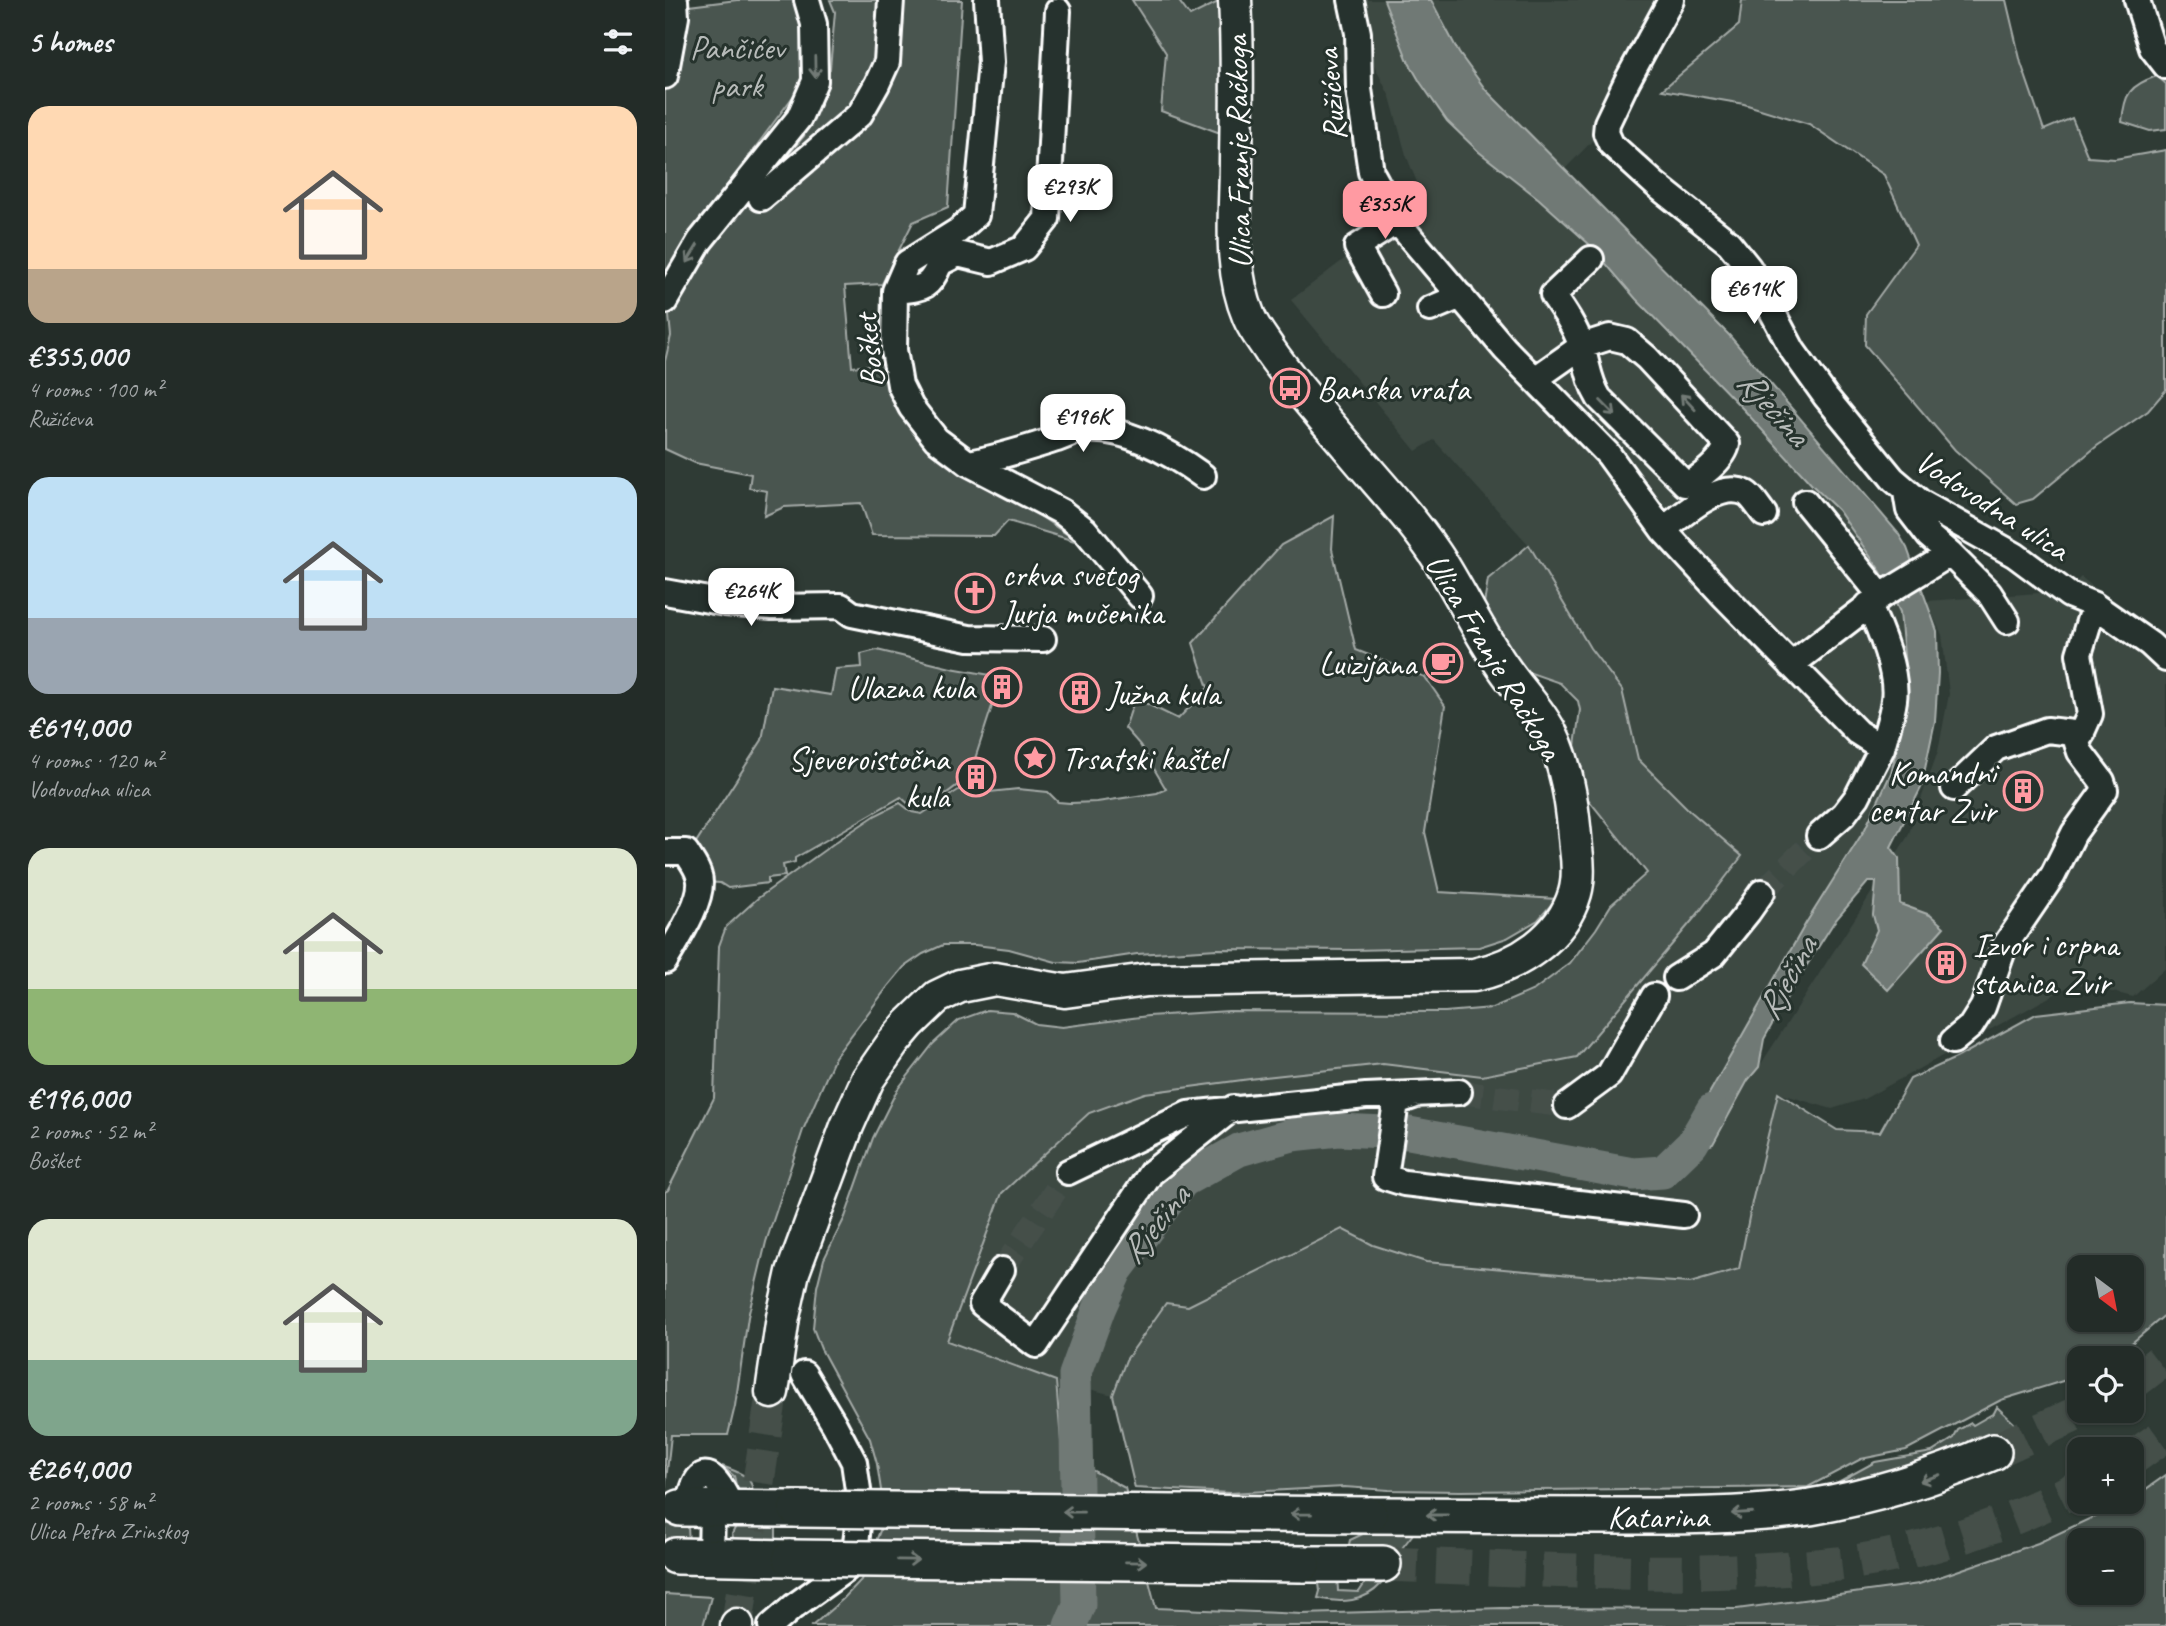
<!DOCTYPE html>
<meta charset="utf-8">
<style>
body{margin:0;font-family:Caveat,sans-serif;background:#2f3834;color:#f1f3f6;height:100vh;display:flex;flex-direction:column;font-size:26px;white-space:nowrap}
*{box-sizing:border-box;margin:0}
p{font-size:23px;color:#a3a7a8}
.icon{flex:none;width:38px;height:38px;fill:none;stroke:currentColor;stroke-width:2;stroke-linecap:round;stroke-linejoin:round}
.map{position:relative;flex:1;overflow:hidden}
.sheet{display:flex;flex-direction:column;background:#232c28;width:665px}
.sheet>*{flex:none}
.needle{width:46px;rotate:148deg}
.buttons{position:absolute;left:1402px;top:1255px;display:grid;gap:14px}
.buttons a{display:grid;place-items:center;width:77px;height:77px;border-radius:14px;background:#232c28;box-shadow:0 2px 5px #0004,0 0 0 2px #404845;font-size:35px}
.price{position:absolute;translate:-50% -60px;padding:0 16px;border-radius:14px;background:#fff;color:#222;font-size:23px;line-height:46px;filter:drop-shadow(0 2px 4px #0008)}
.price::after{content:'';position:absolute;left:50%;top:42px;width:21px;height:16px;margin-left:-10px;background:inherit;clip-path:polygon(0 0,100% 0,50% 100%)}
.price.active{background:#ff9aa2;color:#111}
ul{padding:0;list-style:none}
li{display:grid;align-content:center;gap:14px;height:371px;padding:0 28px}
li span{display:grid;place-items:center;height:217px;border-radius:21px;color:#555}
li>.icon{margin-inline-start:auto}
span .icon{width:126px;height:126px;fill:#fffc;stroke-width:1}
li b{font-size:30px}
h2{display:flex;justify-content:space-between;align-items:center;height:84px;padding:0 28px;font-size:30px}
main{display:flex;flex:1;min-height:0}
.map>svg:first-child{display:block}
.built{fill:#3c4842}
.green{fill:#4a544f;stroke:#a4aaa7;stroke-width:2;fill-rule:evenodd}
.water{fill:#707975;stroke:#a9afac;stroke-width:2}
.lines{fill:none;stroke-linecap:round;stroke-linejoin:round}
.river{stroke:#707975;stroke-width:33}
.minor-tunnel{stroke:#444f49;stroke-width:24;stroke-dasharray:24 12;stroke-linecap:butt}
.major-tunnel{stroke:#444f49;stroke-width:32;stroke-dasharray:32 16;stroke-linecap:butt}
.highway-tunnel{stroke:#444f49;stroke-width:35;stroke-dasharray:35 18;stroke-linecap:butt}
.minor-casing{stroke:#fff;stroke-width:30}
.major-casing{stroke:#fff;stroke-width:37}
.highway-casing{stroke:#fff;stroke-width:40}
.minor{stroke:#26332d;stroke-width:24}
.major{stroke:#26332d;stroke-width:32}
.highway{stroke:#26332d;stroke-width:35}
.highway-bridge-casing{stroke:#fff;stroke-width:40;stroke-linecap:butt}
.highway-bridge{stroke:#26332d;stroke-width:35}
.oneway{stroke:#727a76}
.labels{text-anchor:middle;stroke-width:6;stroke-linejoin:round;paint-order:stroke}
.park-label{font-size:33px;fill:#b7bbb9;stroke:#26332d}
.street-label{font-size:33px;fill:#fff;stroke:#26332d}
.poi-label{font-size:33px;fill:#fff;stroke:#26332d;text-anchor:start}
.water-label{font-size:35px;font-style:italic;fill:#b8bcba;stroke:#26332d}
</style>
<main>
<section class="sheet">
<h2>5 homes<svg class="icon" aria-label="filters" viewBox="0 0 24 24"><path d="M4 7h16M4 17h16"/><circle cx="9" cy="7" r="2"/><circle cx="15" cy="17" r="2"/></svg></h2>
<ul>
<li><span style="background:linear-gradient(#ffd9b3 75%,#b9a48a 0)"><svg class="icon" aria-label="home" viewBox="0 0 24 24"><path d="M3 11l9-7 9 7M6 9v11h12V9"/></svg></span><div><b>€355,000</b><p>4 rooms · 100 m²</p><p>Ružićeva</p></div></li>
<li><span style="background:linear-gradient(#bfe0f5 65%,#9aa5b1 0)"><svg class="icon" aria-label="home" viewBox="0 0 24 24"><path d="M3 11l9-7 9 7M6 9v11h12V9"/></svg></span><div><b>€614,000</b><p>4 rooms · 120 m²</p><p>Vodovodna ulica</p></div></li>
<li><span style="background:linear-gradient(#dfe7d0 65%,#8fb573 0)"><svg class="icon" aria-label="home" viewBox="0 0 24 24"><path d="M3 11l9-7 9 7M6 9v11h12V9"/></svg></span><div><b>€196,000</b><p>2 rooms · 52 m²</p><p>Bošket</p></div></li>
<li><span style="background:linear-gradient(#dfe7d0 65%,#7fa58c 0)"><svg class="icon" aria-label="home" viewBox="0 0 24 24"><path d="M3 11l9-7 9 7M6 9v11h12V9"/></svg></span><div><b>€264,000</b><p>2 rooms · 58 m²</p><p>Ulica Petra Zrinskog</p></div></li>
</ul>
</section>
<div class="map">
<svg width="1501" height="1626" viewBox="0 0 1501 1626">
<rect width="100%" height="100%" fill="#2f3b35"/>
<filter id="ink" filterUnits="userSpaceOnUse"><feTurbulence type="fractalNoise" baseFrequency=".0143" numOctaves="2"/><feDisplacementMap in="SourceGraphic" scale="14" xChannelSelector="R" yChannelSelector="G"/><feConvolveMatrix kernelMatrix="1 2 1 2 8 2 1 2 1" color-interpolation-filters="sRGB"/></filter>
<g filter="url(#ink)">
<path class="built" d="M 686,0 L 719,0 L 743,61 L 755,82 L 782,121 L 814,152 L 874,199 L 925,245 L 971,299 L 1079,410 L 1148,486 L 1173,510 L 1216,572 L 1235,612 L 1243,700 L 1229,773 L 1048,1144 L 1083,1080 L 1094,1067 L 1243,836 L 1273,751 L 1284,694 L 1277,635 L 1261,601 L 1401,591 L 1416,577 L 1501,645 L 1501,968 L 1468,997 L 1410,983 L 1199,1099 L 1167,1109 L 1113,1093 L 1087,1202 L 1074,1269 L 1026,1283 L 917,1276 L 761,1262 L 708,1245 L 677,1229 L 523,1307 L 461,1360 L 448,1395 L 391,1381 L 281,1341 L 337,1193 L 424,1113 L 480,1093 L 600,1077 L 718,1064 L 817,1076 L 912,1057 L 1031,916 L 1077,856 L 1024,810 L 973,759 L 957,690 L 925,648 L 864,545 L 769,440 L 751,451 L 626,300 L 760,197 L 751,180 L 741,155 L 725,97 L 693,33 Z
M 766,0 L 995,0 L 935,133 L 900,169 L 821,90 L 794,53 Z"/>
<path class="green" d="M 72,0 L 133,0 L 138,20 L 138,83 L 55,195 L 10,266 L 0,276 L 0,78 L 16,7 Z
M 165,0 L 297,0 L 283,207 L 248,222 L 217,284 L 180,286 L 187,367 L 222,363 L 223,381 L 253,438 L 340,492 L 413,542 L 343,521 L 329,536 L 207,535 L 196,503 L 119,507 L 99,516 L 102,491 L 84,488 L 86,474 L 30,463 L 0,449 L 0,361 L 6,336 L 4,316 L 54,236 L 139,136 L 165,69 L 170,12 Z
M 467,0 L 513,0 L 525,16 L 557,0 L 558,134 L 496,111 L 501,53 Z
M 1077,0 L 1341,0 L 1356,63 L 1379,130 L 1407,118 L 1423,157 L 1450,159 L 1501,150 L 1501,390 L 1483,411 L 1432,446 L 1368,499 L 1351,504 L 1290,450 L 1200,345 L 1201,314 L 1251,245 L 1219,175 L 1144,124 L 1079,104 L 997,90 L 1074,25 Z
M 1492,76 L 1501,84 L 1501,129 L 1485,131 L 1457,122 C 1459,94 1465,85 1492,76 Z
M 669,516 L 667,549 L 691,650 L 760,677 L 780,706 L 760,832 L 774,892 L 891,899 L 873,920 L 842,938 L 814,947 L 689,950 L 552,949 L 472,954 L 413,963 L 391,962 L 344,949 L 310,945 L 278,945 L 258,954 L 239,967 L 224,985 L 170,1057 L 138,1130 L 101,1242 L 83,1317 L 70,1406 L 63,1435 L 6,1435 L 0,1490 L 0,1192 L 3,1190 L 49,1098 L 54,946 L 61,927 L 93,898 L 175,839 L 211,815 L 235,803 L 247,812 L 257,814 L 298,787 L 315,793 L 353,789 L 383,792 L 393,802 L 405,803 L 432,802 L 492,793 L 501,789 L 475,745 L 460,728 L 470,698 L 513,719 L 543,688 L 528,643 L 616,545 Z
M 864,545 L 925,648 L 957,690 L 973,759 L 1024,810 L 1077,856 L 1031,916 L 912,1057 L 817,1076 L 718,1064 L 600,1077 L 480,1093 L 424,1113 L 337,1193 L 282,1341 L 391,1381 L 397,1454 L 460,1488 L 491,1608 L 637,1614 L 837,1608 L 1072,1609 L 1254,1584 L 1373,1543 L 1460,1502 L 1466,1502 L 1467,1499 L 1501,1475 L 1501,1626 L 147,1626 L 178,1599 L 196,1580 L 216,1528 L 216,1490 L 212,1464 L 205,1439 L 156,1349 L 148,1328 L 152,1287 L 159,1259 L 180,1217 L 208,1138 L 232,1090 L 268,1044 L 294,1020 L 322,1010 L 347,1012 L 371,1024 L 397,1027 L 483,1016 L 564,1011 L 780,1012 L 827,1008 L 869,990 L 905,963 L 931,929 L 946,905 L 982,873 L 919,794 L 910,746 L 915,710 L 913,701 L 895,683 L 860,671 L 854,665 L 818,610 L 823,579 ZM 1414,1540 L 1466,1540 L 1466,1592 L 1414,1592 Z
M 212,650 L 286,668 L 331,676 L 324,698 L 329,700 L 309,762 L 302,764 L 298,769 L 298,781 C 288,788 263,810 251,808 C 246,807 240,801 236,797 L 130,858 L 130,862 L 118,865 L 120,876 L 103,878 L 103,883 L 63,888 L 55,883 L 41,882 L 30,844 L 97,740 L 107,686 L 166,695 L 171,669 L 197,667 L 196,654 Z
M 1465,1003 L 1501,1005 L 1501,1314 L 1449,1358 L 1414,1358 L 1414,1376 L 1336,1400 L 1241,1450 L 1196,1459 L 1143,1487 L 795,1491 L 724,1490 L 679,1487 L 565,1493 L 470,1488 L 448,1395 L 461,1360 L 501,1303 L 523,1306 L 677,1229 L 708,1245 L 761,1262 L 917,1276 L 1025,1283 L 1074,1269 L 1087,1202 L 1113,1093 L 1172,1130 L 1215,1132 L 1245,1079 L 1293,1057 L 1371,1014 ZM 1414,1267 L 1466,1267 L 1466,1320 L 1414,1320 Z
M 1332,1407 L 1349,1423 L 1348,1426 L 1319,1439 L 1317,1442 L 1314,1436 L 1304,1441 L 1307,1446 L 1287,1454 L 1162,1488 L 1210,1462 L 1267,1452 L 1289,1438 L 1293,1430 L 1306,1423 L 1308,1425 L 1329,1413 Z
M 57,1466 C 74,1473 89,1475 88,1496 L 76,1495 L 72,1489 L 69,1476 Z
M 111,1522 L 111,1547 L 70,1543 L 67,1534 L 72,1524 Z
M 0,1524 L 20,1524 L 23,1527 L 24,1544 L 0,1547 Z
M 702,1532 L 748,1534 L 737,1548 L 683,1549 L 685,1540 Z
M 672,1574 L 673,1591 L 694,1592 L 700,1583 L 716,1584 C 700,1602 676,1604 653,1598 L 655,1591 L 653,1576 Z
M 0,1594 L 46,1597 L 38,1626 L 0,1626 Z"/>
<path class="water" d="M 719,0 L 766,0 L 794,53 L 821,90 L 1064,335 L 1233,533 L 1242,548 L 1272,631 L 1273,673 L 1270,721 L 1256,788 L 1226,847 L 1234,858 L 1235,904 L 1265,915 L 1279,927 L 1223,990 L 1196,964 L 1212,930 L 1208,915 L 1211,882 L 1203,882 L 1169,922 L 1125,992 L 1099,1039 L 1094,1067 L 1083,1080 L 1048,1144 L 1033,1150 L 1016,1143 L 1141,923 L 1200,829 L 1226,773 L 1243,700 L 1235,612 L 1216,572 L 1173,510 L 1148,486 L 1079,410 L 971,299 L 925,245 L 874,199 L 814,152 L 782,121 L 755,82 L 743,61 Z"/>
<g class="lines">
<path class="river" d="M 405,1626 L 414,1605 L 410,1375 L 434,1309 L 451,1271 L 518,1181 L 574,1150 L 627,1135 L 674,1130 L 744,1133 L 968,1174 L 998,1172 L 1027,1144 L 1047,1110"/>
<path class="minor-tunnel" d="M 1097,892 L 1154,836
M 794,1092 L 902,1106
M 337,1270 L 403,1172"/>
<path class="major-tunnel" d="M 72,1625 L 107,1392"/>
<path class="highway-tunnel" d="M 1466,1384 L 1501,1357
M 1328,1452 L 1420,1410
M 1466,1459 L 1501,1434
M 718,1564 C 870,1569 1022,1580 1173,1564 C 1251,1556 1345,1524 1414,1487"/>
<defs>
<path id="minor" d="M 322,0 L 326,62 L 311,215 L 293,231 L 242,263 L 230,291 L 229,350 L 235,385 L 246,407 L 271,439 L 303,463 L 397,512 L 420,530 L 475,596
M 686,0 L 693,33 L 694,89 L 706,172 L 735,225 L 840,349 L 943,454 L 998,530 L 1059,596 L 1192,732 L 1217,748 L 1192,797 L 1179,814 L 1154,836
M 1006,0 L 962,81 L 942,123 L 941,133 L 946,144 L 991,185 L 1064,243 L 1084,268 L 1128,351 L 1161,397 L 1228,479 L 1255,502 L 1350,555 L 1404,595 L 1429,605 L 1485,644 L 1501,659
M 1472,0 L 1487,48 L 1501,66
M 0,76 L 11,17 L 10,0
M 96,198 L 195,114 L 212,84 L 222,62 L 226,0
M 230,291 C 257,288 264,290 275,263 L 293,254 L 326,262 L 359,248 L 382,219 L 393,11
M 718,294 L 692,247 L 723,227 L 735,225
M 0,301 L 35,241 L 134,118 L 150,81 L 149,24 L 142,0
M 765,309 L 796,296
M 870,379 L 917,346 L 945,337 L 962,341 L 982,358 L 1062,444 C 1060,458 1033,481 1020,484 L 934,398 C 923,380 923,364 916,345 C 910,327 899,311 888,295 L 926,259
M 303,463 C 333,458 363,448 392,439 C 400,436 409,431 418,430 C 459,426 506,453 538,476
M 1241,492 L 1244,510 L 1264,536 L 1285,554
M 1140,502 L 1216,596
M 998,530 C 1018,515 1054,480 1081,493 C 1088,497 1094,508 1099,514
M 0,592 L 60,603 L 107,607 L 176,606 L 187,614 L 304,638 L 378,639
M 1203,605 C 1215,628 1233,674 1229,700 C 1227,716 1221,732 1217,748
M 1126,665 L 1216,596 L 1285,554 L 1324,593 L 1342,621
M 1289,788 L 1331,748 L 1382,730 L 1417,734
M 0,852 L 21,852 C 25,859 32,867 34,876 C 41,897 11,942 0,961
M 1011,978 L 1049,954 L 1083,912 L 1097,892
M 1288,1041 L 1306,1026 L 1318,1007 L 1339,947 L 1388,875 L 1409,833 L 1440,790 L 1437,781 L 1415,752 L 1412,743 L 1425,714 L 1414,654 L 1429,605
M 751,1095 L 731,1102 L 720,1177 L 739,1183 L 1019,1215
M 902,1106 L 944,1075 L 989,996
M 403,1172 L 523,1114 L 701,1096 L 794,1092
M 337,1270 L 317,1304 L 371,1345 L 486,1173 L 568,1108
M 23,1507 C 26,1499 27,1487 33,1479 C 46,1462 62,1498 67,1508
M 46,1557 L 47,1508
M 106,1626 L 128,1607 L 181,1569 L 190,1550 L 192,1535 L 195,1504 L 189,1462 L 169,1424 L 139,1374"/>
<path id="major" d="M 107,1392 L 118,1317 L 128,1272 L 182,1126 L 203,1079 L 228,1043 L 244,1024 L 272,997 L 295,986 L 330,979 L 400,991 L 482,980 L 809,975 C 852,966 897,938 910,893 C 914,879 913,862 911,848 C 908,811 904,776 890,742 C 878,714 855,692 838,667 C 815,634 798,598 777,564 C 752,524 718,489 688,453 C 660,419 630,387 605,351 C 598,340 589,329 584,317 C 563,267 571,213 571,160 C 572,107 573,53 570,0
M 72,1626 L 72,1625"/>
<g id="highway">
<path d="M 15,1508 L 132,1509"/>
<path id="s1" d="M 704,1515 C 780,1515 856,1516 933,1516 C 1003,1516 1075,1517 1145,1507 C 1210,1496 1268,1478 1328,1452"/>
<path d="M 11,1556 L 126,1558"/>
<path d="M 637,1564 L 718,1564"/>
</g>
</defs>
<use href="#minor" class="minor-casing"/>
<use href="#major" class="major-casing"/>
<use href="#highway" class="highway-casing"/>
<use href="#minor" class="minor"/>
<use href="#major" class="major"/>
<use href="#highway" class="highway"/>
<defs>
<path id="highway-bridge" d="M 132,1509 L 704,1515
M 126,1558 L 637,1564"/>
</defs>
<use href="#highway-bridge" class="highway-bridge-casing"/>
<use href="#highway-bridge" class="highway-bridge"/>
</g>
<defs><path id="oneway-shaft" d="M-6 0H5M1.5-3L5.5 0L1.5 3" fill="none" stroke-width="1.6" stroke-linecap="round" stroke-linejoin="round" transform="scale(1.75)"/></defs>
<g class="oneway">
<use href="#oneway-shaft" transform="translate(150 67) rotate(89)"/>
<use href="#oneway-shaft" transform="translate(27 254) rotate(122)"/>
<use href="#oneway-shaft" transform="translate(1023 402) rotate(-133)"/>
<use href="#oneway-shaft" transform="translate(943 408) rotate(45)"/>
<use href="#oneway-shaft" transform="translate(1265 1478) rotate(161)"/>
<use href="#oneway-shaft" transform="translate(408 1512) rotate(-179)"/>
<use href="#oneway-shaft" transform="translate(1077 1513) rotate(176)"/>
<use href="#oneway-shaft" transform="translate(636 1514) rotate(-179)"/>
<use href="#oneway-shaft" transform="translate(772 1515) rotate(-180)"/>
<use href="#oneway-shaft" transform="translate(243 1560) rotate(1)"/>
<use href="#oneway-shaft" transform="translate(471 1562) rotate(1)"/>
</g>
</g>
<defs>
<symbol id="bus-ring" viewBox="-11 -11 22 22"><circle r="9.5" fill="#26332d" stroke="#ff9aa2" stroke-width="1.5"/><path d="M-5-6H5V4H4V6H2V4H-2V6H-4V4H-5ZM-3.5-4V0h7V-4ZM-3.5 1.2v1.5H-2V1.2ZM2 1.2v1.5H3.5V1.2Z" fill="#ff9aa2"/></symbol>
<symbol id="church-ring" viewBox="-11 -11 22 22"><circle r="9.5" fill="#26332d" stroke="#ff9aa2" stroke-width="1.5"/><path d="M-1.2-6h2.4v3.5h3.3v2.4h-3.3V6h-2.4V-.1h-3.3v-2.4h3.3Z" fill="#ff9aa2"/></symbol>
<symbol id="cafe-ring" viewBox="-11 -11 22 22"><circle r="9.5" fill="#26332d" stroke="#ff9aa2" stroke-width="1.5"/><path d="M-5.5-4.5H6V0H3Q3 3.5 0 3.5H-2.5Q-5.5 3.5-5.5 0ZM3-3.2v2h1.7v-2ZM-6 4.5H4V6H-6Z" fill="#ff9aa2"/></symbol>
<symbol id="building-ring" viewBox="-11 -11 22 22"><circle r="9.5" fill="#26332d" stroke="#ff9aa2" stroke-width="1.5"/><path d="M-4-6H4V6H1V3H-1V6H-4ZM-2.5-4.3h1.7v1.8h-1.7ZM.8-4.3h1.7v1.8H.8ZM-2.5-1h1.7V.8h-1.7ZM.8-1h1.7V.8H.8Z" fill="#ff9aa2"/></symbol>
<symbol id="sight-ring" viewBox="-11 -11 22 22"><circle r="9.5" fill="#26332d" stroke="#ff9aa2" stroke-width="1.5"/><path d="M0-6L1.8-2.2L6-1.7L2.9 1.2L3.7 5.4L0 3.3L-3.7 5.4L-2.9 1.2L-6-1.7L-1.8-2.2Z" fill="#ff9aa2"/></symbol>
</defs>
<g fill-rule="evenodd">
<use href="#bus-ring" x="603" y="366" width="44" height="44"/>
<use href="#church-ring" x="288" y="571" width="44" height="44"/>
<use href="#cafe-ring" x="756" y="641" width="44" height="44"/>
<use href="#building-ring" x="315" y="665" width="44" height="44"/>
<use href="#building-ring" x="393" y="671" width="44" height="44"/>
<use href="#sight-ring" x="348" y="736" width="44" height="44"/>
<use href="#building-ring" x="289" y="755" width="44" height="44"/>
<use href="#building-ring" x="1336" y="769" width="44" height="44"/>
<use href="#building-ring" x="1259" y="941" width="44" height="44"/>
</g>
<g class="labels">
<g class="park-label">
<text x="72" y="59">Pančićev<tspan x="72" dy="38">park</tspan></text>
</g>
<g class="street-label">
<text transform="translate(665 95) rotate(-95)" y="12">Ružićeva</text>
<text transform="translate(572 152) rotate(-91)" y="12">Ulica Franje Račkoga</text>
<text transform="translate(203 351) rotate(-96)" y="12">Bošket</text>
<text transform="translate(1328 504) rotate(33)" y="12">Vodovodna ulica</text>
<text transform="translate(830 656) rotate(59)" y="12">Ulica Franje Račkoga</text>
<text dy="12" stroke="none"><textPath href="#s1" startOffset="289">Katarina</textPath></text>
</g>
<g class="poi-label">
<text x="652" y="400">Banska vrata</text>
<text x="337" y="586">crkva svetog<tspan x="337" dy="38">Jurja mučenika</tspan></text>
<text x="751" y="675" text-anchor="end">Luizijana</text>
<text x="310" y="699" text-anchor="end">Ulazna kula</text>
<text x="442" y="705">Južna kula</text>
<text x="284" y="770" text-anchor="end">Sjeveroistočna<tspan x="284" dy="38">kula</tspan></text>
<text x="397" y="770">Trsatski kaštel</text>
<text x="1331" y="784" text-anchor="end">Komandni<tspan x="1331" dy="38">centar Zvir</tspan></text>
<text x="1308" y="956">Izvor i crpna<tspan x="1308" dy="38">stanica Zvir</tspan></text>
</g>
<g class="water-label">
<text transform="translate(1109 407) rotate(48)" y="12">Rječina</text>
<text transform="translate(1121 978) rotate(-61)" y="12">Rječina</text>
<text transform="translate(489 1224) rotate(-51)" y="12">Rječina</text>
</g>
</g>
</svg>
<div class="buttons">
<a><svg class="needle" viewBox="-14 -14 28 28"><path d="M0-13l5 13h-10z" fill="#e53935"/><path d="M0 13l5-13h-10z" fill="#a3a7a8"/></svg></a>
<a><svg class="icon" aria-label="locate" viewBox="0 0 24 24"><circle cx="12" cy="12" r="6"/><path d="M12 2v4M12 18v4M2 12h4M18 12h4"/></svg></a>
<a>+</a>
<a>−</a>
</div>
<b class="price" style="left:405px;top:224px">€293K</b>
<b class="price active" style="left:720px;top:241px">€355K</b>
<b class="price" style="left:1089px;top:326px">€614K</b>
<b class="price" style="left:418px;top:454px">€196K</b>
<b class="price" style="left:86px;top:628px">€264K</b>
</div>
</main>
